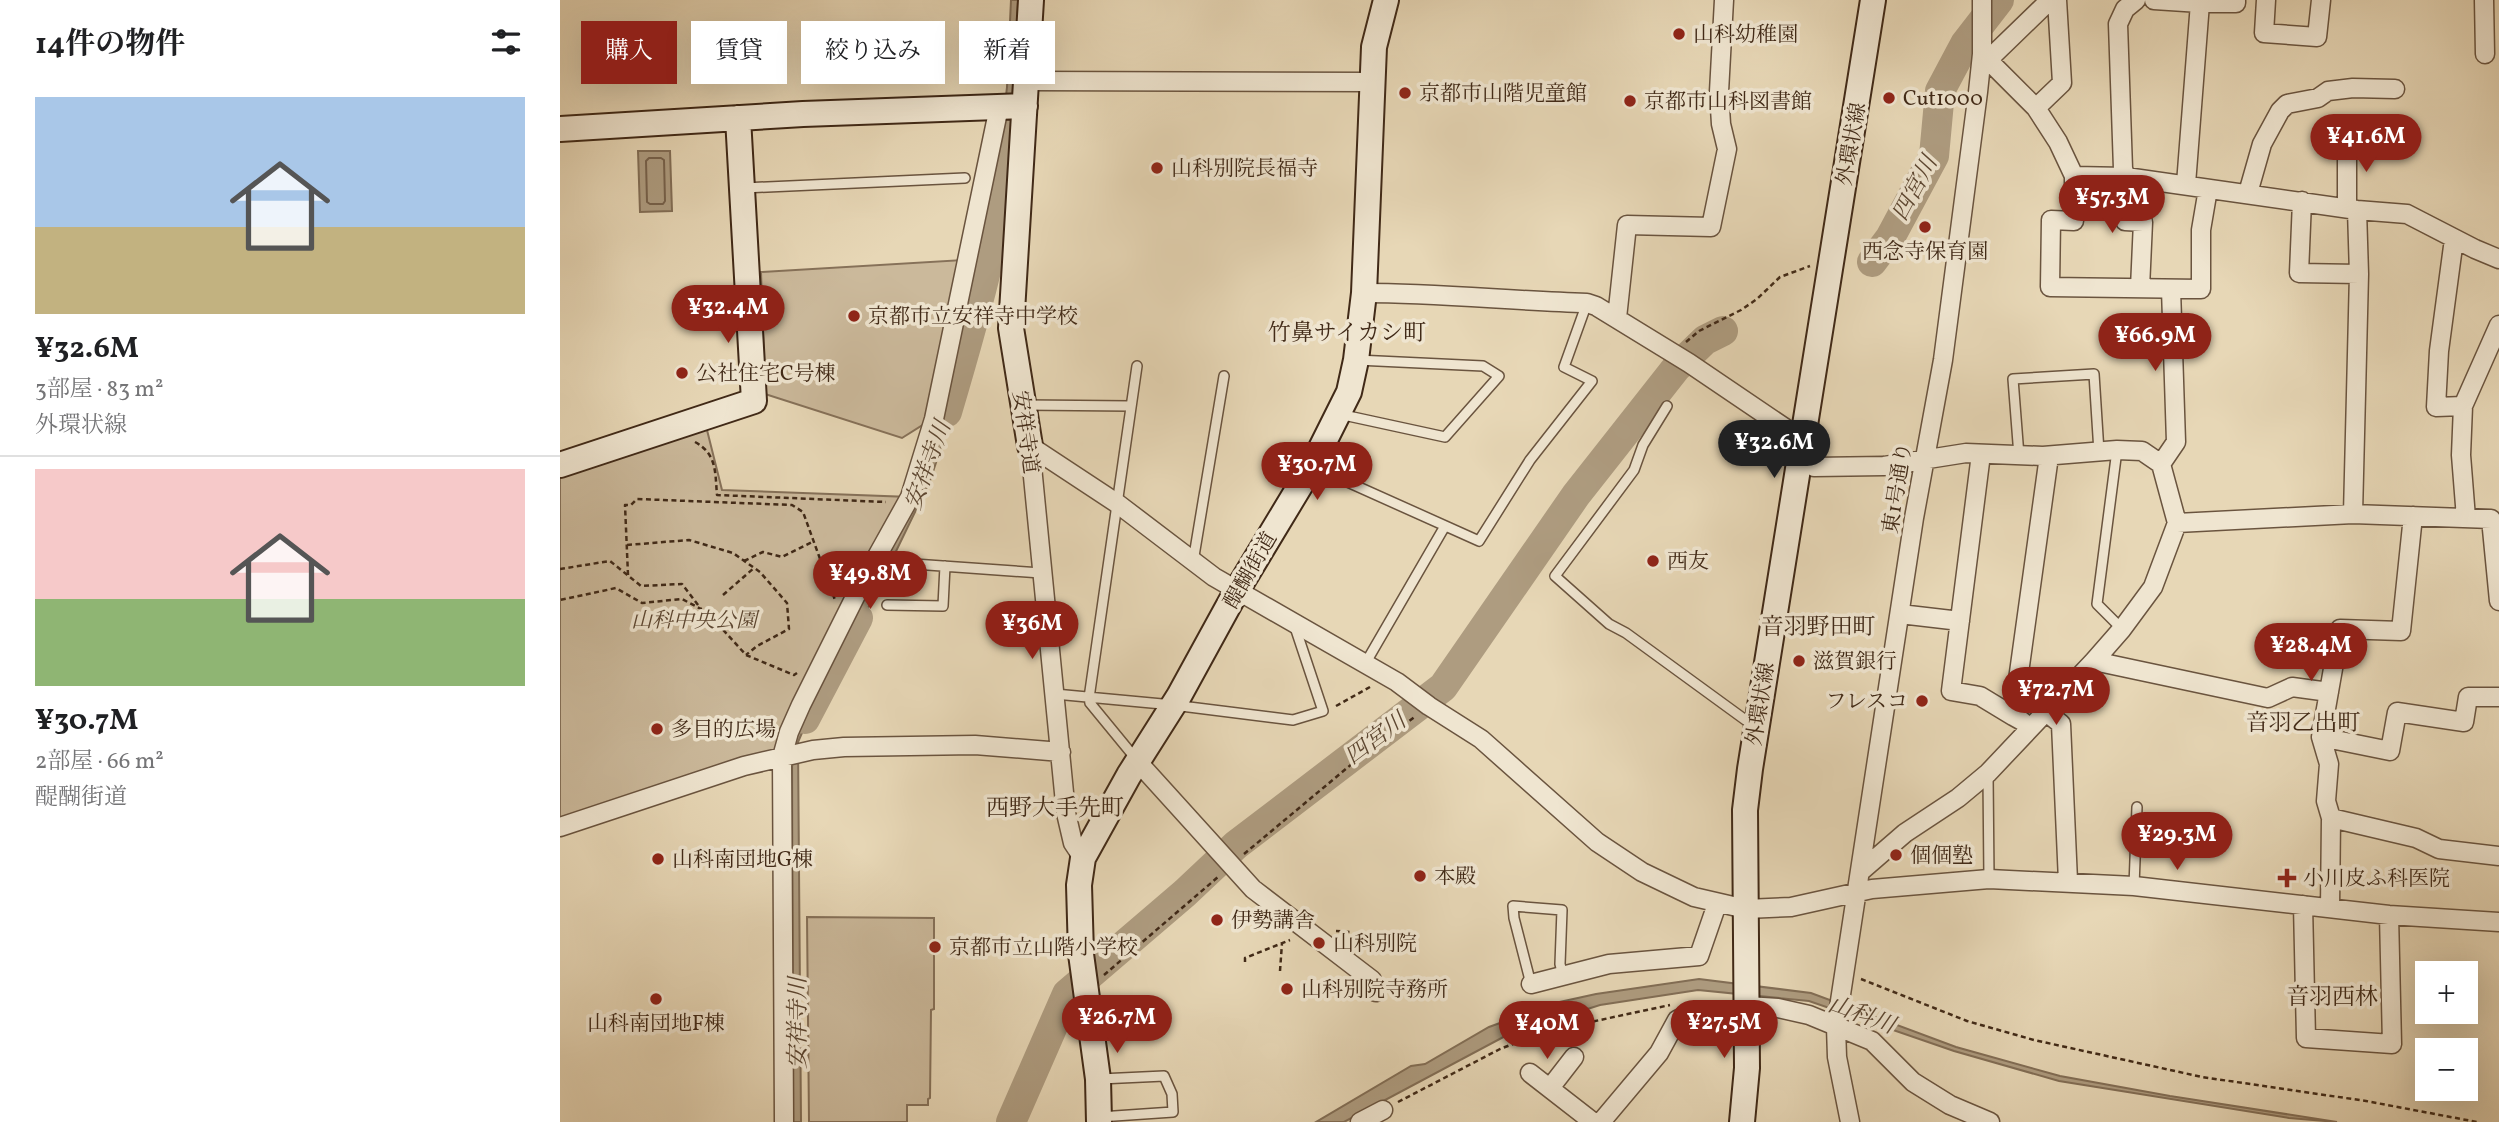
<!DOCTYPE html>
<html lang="ja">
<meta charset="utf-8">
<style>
body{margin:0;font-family:Vollkorn,"Noto Serif JP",serif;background:#f6f6f6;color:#202124;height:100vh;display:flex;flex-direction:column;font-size:26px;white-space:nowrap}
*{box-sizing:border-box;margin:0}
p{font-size:23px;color:#757577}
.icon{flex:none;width:38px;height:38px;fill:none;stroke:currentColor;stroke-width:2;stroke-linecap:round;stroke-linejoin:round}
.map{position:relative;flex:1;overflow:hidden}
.sheet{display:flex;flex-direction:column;background:#fff;width:560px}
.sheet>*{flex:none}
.top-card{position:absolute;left:21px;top:21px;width:665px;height:63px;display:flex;gap:14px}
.tools{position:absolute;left:1855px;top:961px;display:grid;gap:14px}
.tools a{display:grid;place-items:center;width:63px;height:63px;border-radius:0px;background:#fff;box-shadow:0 7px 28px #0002;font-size:35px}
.price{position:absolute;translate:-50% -60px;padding:0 16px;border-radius:24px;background:#8f2418;color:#fff;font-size:23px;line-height:46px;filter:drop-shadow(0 2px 4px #0008)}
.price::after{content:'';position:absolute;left:50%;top:42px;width:21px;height:16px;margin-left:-10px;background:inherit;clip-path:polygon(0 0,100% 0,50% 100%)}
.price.active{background:#222;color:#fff}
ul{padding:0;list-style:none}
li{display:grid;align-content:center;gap:14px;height:371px;padding:0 35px}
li+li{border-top:2px solid #e0e0e0}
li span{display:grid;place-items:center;height:217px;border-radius:0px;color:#555}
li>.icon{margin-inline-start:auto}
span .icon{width:126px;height:126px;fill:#fffc;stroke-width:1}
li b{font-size:30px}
h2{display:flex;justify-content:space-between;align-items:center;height:84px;padding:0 35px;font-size:30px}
.pill{padding:0 24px;border-radius:0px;background:#fff;box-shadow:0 7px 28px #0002;font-size:24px;line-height:63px}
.pill.active{background:#8f2418;color:#fff}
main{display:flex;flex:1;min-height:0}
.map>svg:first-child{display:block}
.green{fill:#cbb99b;stroke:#867159;stroke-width:2}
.water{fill:#ae9c80;stroke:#826e56;stroke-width:2}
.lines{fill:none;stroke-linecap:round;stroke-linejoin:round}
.shore{stroke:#77624c;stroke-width:2}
.river{stroke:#ae9c80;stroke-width:30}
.lane-casing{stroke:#6a543f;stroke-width:12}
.street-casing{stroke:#6a543f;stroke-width:21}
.secondary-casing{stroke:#402917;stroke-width:28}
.path{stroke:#402917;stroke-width:2.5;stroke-dasharray:5 3.5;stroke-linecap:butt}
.lane{stroke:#efe5d0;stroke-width:9}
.street{stroke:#efe5d0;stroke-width:18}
.secondary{stroke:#efe5d0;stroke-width:24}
.poi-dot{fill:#8f2418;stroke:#efe5d0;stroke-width:2.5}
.labels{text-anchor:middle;stroke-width:7;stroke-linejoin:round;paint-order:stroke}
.poi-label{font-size:21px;fill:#402917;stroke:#efe5d0;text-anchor:start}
.street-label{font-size:21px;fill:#402917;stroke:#efe5d0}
.park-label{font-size:21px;font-style:italic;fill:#5c4631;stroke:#efe5d0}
.water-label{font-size:23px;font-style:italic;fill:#5c4631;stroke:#efe5d0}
.neighbourhood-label{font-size:23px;fill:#402917;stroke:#efe5d0}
</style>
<main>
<section class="sheet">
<h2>14件の物件<svg class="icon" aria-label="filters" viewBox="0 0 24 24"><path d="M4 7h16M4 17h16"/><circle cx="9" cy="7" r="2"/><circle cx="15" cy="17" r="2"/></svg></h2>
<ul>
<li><span style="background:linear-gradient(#a9c7e8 60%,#c2b280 0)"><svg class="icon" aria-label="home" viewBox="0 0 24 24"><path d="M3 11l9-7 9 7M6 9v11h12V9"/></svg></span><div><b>¥32.6M</b><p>3部屋 · 83 m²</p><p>外環状線</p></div></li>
<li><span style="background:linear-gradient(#f6c9c9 60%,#8fb573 0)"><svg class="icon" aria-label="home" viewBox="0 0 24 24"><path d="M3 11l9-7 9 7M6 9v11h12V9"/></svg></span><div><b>¥30.7M</b><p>2部屋 · 66 m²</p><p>醍醐街道</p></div></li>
</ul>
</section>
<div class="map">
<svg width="1939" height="1122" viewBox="0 0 1939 1122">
<rect width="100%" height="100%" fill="#e7d7b6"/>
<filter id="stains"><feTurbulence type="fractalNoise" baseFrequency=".00286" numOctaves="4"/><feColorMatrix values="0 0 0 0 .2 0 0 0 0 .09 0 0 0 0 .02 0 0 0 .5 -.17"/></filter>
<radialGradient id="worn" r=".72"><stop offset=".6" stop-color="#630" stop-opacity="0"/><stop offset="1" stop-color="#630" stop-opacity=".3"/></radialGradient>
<path class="green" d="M 403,260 L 364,424 L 342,438 L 205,394 L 201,272 Z
M 144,418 L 162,490 L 350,497 L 222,757 L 0,828 L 0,465 Z
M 247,917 L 374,918 L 374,1009 L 371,1010 L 370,1098 L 368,1099 L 368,1105 L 347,1105 L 347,1122 L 249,1122 Z"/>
<path class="water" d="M 451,0 L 458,0 L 452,137 L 419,276 L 388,426 L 370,481 L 311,603 L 272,664 L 238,742 L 241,1122 L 233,1122 L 232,745 L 247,697 L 365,471 L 396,357 L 439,158 L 447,87 Z
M 78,151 L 110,151 L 112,211 L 80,212 Z
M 1139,979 L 1251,993 L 1396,1047 L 1500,1076 L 1610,1096 L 1777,1122 L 1729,1118 L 1499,1081 L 1394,1051 L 1249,1001 L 1138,990 L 1040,1005 L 949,1034 L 784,1122 L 756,1122 L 851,1066 L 865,1064 L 929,1027 L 995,1003 L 1036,994 Z"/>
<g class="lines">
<path class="shore" d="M 89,158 L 101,158 L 104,160 L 105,201 L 103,204 L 90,204 L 87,202 L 86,161 Z"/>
<path class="river" d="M 1312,262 L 1330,238 L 1374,156 L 1380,91 L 1405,44 L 1439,0
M 387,412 C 416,314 446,212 451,109
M 245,719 L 298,618
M 451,1122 L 507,994 L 625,893 L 676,845 L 883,687 L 1016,495 L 1116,368 L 1145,340 L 1163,331"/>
<defs>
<path id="lane" d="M 184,188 L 405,178
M 464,405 L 570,406
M 1107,406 L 1083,445 L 1074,470 L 995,576 L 1049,624 L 1066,633 L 1195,727
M 779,414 L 885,437 L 939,376 L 923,366 L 797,360
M 1557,450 L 1537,604 L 1562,629
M 1459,456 L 1453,379 L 1534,374 L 1539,452
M 754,467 L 919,541 L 970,460 L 1032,381 L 1004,367 L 1027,303
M 633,562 L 664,376
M 354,564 L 481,573
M 327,605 L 383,606 L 385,566
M 805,664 L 885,526
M 495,694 L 613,705 L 733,720 L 763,711 L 734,624
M 576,759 L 530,703 L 529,698 L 577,366
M 1428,775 L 1429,879
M 1574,886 L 1577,807
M 971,984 L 954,918 L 953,906 L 1002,910 L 1000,964 L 1003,976
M 540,1079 L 604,1076 L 612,1094 L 613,1112 L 540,1117"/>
<path id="street" d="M 1576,0 L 1565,9 L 1558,24 L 1563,169 L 1566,177 L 1565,221 L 1583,222 L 1580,288
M 1594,0 L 1640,3
M 1706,0 L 1704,33 L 1757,37 L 1761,0
M 1924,0 L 1925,54
M 1422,54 L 1476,108 L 1498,142 L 1514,176 L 1514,221 L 1491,220 L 1490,287 L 1641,289 L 1641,230 L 1648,189
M 1428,60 L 1490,0
M 468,81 L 812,82
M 1476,108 L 1502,83 L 1497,0
M 1514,176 L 1566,177 L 1797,210 L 1847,214 L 1915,249 L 1939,259
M 1626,184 L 1640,3 L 1676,3 L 1676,0
M 1688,193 L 1702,144 L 1720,111 L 1727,104 L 1758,98 L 1768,91 L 1793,88 L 1835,89
M 1742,201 L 1739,273 L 1799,274
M 1787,208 L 1787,139
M 1894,239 L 1879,351 L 1876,407 L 1903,406
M 804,293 C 879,293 953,301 1027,303 L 1036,306 L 1129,363 L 1225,428 L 1254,467 L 1324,466 L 1406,453 L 1483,456 L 1557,450 L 1582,451 L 1601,464 L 1617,523 L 1793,514 L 1931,519 L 1939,601
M 1057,318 L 1067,225 L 1151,227 L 1167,149 L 1161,124 L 1159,92 L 1164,0
M 470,446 L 558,504 L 654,577 L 837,682 L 869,706 L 921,739 L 1037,842 L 1082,872 L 1134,897 L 1186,909 L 1231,907 L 1312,889 L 1429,879 L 1574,886 L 1829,915 L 1939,922
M 470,446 L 506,813 L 513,843 L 523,858
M 1421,454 L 1391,691 L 1420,696 L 1453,716
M 1601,464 L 1616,442 L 1611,289
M 1793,514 L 1799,274 L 1797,210
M 1906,518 L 1901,455 L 1903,406 L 1939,325
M 1340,614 L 1400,621
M 1534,661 L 1708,698 L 1732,687 L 1769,692
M 1485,711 L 1501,724 L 1508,881
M 1462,721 L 1453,716 L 1489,456
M 1761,737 L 1830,751 L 1837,712 L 1904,722 L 1908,697 L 1939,697
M 577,761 L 693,889 L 812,980 L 816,992
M 1771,818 L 1856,838 L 1879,849 L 1939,856
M 0,827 L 184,766 L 253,750 L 284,747 L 415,745 L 501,752
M 1300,872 L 1345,833 L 1398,798 L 1428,773 L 1534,661 L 1562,629 L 1593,587 L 1617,523
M 1743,905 L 1746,1038 L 1832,1044 L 1829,915
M 1770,908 L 1771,818 L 1766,801 L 1769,764 L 1761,737 L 1780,629 L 1841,631 L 1853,516
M 971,984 L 1049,964 L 1139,956 L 1157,904
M 1187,1006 L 1218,1008 L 1249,1015 L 1312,1041 L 1353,1082 L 1390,1105 L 1430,1122
M 970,1073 L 1033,1122
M 990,1088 L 1014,1057
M 224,1122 L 222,757 L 229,732 L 241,705 L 301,585 L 350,497 L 374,419 L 439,107
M 800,1122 L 823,1110
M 1041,1122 L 1099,1053 L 1117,1020 L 1127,1015 L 1187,1017
M 1290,1122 L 1277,1057 L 1276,1027 L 1354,518 L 1383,360 L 1418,92 L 1422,54 L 1422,0"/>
<path id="secondary" d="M 0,129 L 243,114 L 465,106
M 470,446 L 451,328 L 471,0
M 0,465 L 194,401 L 178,118
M 539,1122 L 538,1079 L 521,954 L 519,885 L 523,858 L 569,775 L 619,696 L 676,592 L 752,466 L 789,392 L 796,360 L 804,293 L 814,47 L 826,0
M 1182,1122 L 1187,1068 L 1185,810 L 1190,769 L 1313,0"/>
</defs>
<use href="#lane" class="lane-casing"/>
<use href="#street" class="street-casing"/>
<use href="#secondary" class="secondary-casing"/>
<path class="path" d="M 1126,342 L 1139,331 L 1181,310 L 1197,299 L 1220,277 L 1250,266
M 135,442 C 157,454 155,472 157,495 L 326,502
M 67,545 L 129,540 L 173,553 L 200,572 L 227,603 L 229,629 L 197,646 L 186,655
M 184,561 L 203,552 L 222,557 L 254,541
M 0,569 L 50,561 L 81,586 L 122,584 L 141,609 L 122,599 L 82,603 L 56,588 L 0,600
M 68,575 L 65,505 L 71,505 L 77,499 L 232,505 L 243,512 L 275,600
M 163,595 L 194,568
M 146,611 L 186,655 L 234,675 L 237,673
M 776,706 L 810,687
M 684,854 L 793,763 L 856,716
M 776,931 L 791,932
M 685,962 L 685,958 L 730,940
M 720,971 L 722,943
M 544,975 L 658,877
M 1301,979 L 1407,1021 L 1474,1040 L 1642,1077 L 1806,1101 L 1917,1122
M 838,1102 L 940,1049 L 984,1032 L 1110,1005"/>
<use href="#lane" class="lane"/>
<use href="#street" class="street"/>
<use href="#secondary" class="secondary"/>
</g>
<g class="poi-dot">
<circle cx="1119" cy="34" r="7"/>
<circle cx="845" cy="93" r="7"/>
<circle cx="1329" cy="98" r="7"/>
<circle cx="1070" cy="101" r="7"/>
<circle cx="597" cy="168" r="7"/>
<circle cx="1365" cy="227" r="7"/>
<circle cx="294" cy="316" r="7"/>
<circle cx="122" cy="373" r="7"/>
<circle cx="1093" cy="561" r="7"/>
<circle cx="1239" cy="661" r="7"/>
<circle cx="1362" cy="701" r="7"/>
<circle cx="97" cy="729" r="7"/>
<circle cx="1336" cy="855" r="7"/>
<circle cx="98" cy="859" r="7"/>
<circle cx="860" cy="876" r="7"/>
<path d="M1723.5 867.5h7v7h7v7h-7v7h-7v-7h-7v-7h7z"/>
<circle cx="657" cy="920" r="7"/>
<circle cx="759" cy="943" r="7"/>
<circle cx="375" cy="947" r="7"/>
<circle cx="727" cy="989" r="7"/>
<circle cx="96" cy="999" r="7"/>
</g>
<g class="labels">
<g class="poi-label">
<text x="1133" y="41">山科幼稚園</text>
<text x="859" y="100">京都市山階児童館</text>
<text x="1343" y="105">Cut1000</text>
<text x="1084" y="108">京都市山科図書館</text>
<text x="611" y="175">山科別院長福寺</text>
<text x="1365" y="258" text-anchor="middle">西念寺保育園</text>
<text x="308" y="323">京都市立安祥寺中学校</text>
<text x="136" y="380">公社住宅C号棟</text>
<text x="1107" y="568">西友</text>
<text x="1253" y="668">滋賀銀行</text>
<text x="1348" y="708" text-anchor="end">フレスコ</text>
<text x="111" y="736">多目的広場</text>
<text x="1350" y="862">個個塾</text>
<text x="112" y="866">山科南団地G棟</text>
<text x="874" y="883">本殿</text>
<text x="1743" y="885">小川皮ふ科医院</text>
<text x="671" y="927">伊勢講舎</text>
<text x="773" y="950">山科別院</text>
<text x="389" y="954">京都市立山階小学校</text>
<text x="741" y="996">山科別院寺務所</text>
<text x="96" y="1030" text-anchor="middle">山科南団地F棟</text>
</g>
<g class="street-label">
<text transform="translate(1291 144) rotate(-80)" y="7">外環状線</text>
<text transform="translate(466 432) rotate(82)" y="7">安祥寺道</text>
<text transform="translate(1337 488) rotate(-81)" y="7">東1号通り</text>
<text transform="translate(690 570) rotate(-60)" y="7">醍醐街道</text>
<text transform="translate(1200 704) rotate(-81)" y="7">外環状線</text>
</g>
<g class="park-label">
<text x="134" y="627">山科中央公園</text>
</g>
<g class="water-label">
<text transform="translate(1354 188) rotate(-62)" y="8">四宮川</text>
<text transform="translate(367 465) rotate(-70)" y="8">安祥寺川</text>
<text transform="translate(815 738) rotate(-37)" y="8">四宮川</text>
<text transform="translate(1302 1014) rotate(20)" y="8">山科川</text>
<text transform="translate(237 1023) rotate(-90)" y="8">安祥寺川</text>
</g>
<g class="neighbourhood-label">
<text x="787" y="340">竹鼻サイカシ町</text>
<text x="1258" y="634">音羽野田町</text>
<text x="1743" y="730">音羽乙出町</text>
<text x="495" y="815">西野大手先町</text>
<text x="1772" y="1004">音羽西林</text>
</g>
</g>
<rect width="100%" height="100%" filter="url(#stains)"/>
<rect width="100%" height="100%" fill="url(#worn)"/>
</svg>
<div class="tools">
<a>+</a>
<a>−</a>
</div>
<b class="price" style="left:1806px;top:174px">¥41.6M</b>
<b class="price" style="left:1552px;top:235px">¥57.3M</b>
<b class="price" style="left:168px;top:345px">¥32.4M</b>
<b class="price" style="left:1595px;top:373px">¥66.9M</b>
<b class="price active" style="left:1214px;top:480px">¥32.6M</b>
<b class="price" style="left:757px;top:502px">¥30.7M</b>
<b class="price" style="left:310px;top:611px">¥49.8M</b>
<b class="price" style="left:472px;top:661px">¥36M</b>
<b class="price" style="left:1751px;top:683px">¥28.4M</b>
<b class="price" style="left:1496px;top:727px">¥72.7M</b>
<b class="price" style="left:1617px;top:872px">¥29.3M</b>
<b class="price" style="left:557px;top:1055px">¥26.7M</b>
<b class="price" style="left:1164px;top:1060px">¥27.5M</b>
<b class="price" style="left:987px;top:1061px">¥40M</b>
<div class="top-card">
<a class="pill active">購入</a>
<a class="pill">賃貸</a>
<a class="pill">絞り込み</a>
<a class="pill">新着</a>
</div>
</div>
</main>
